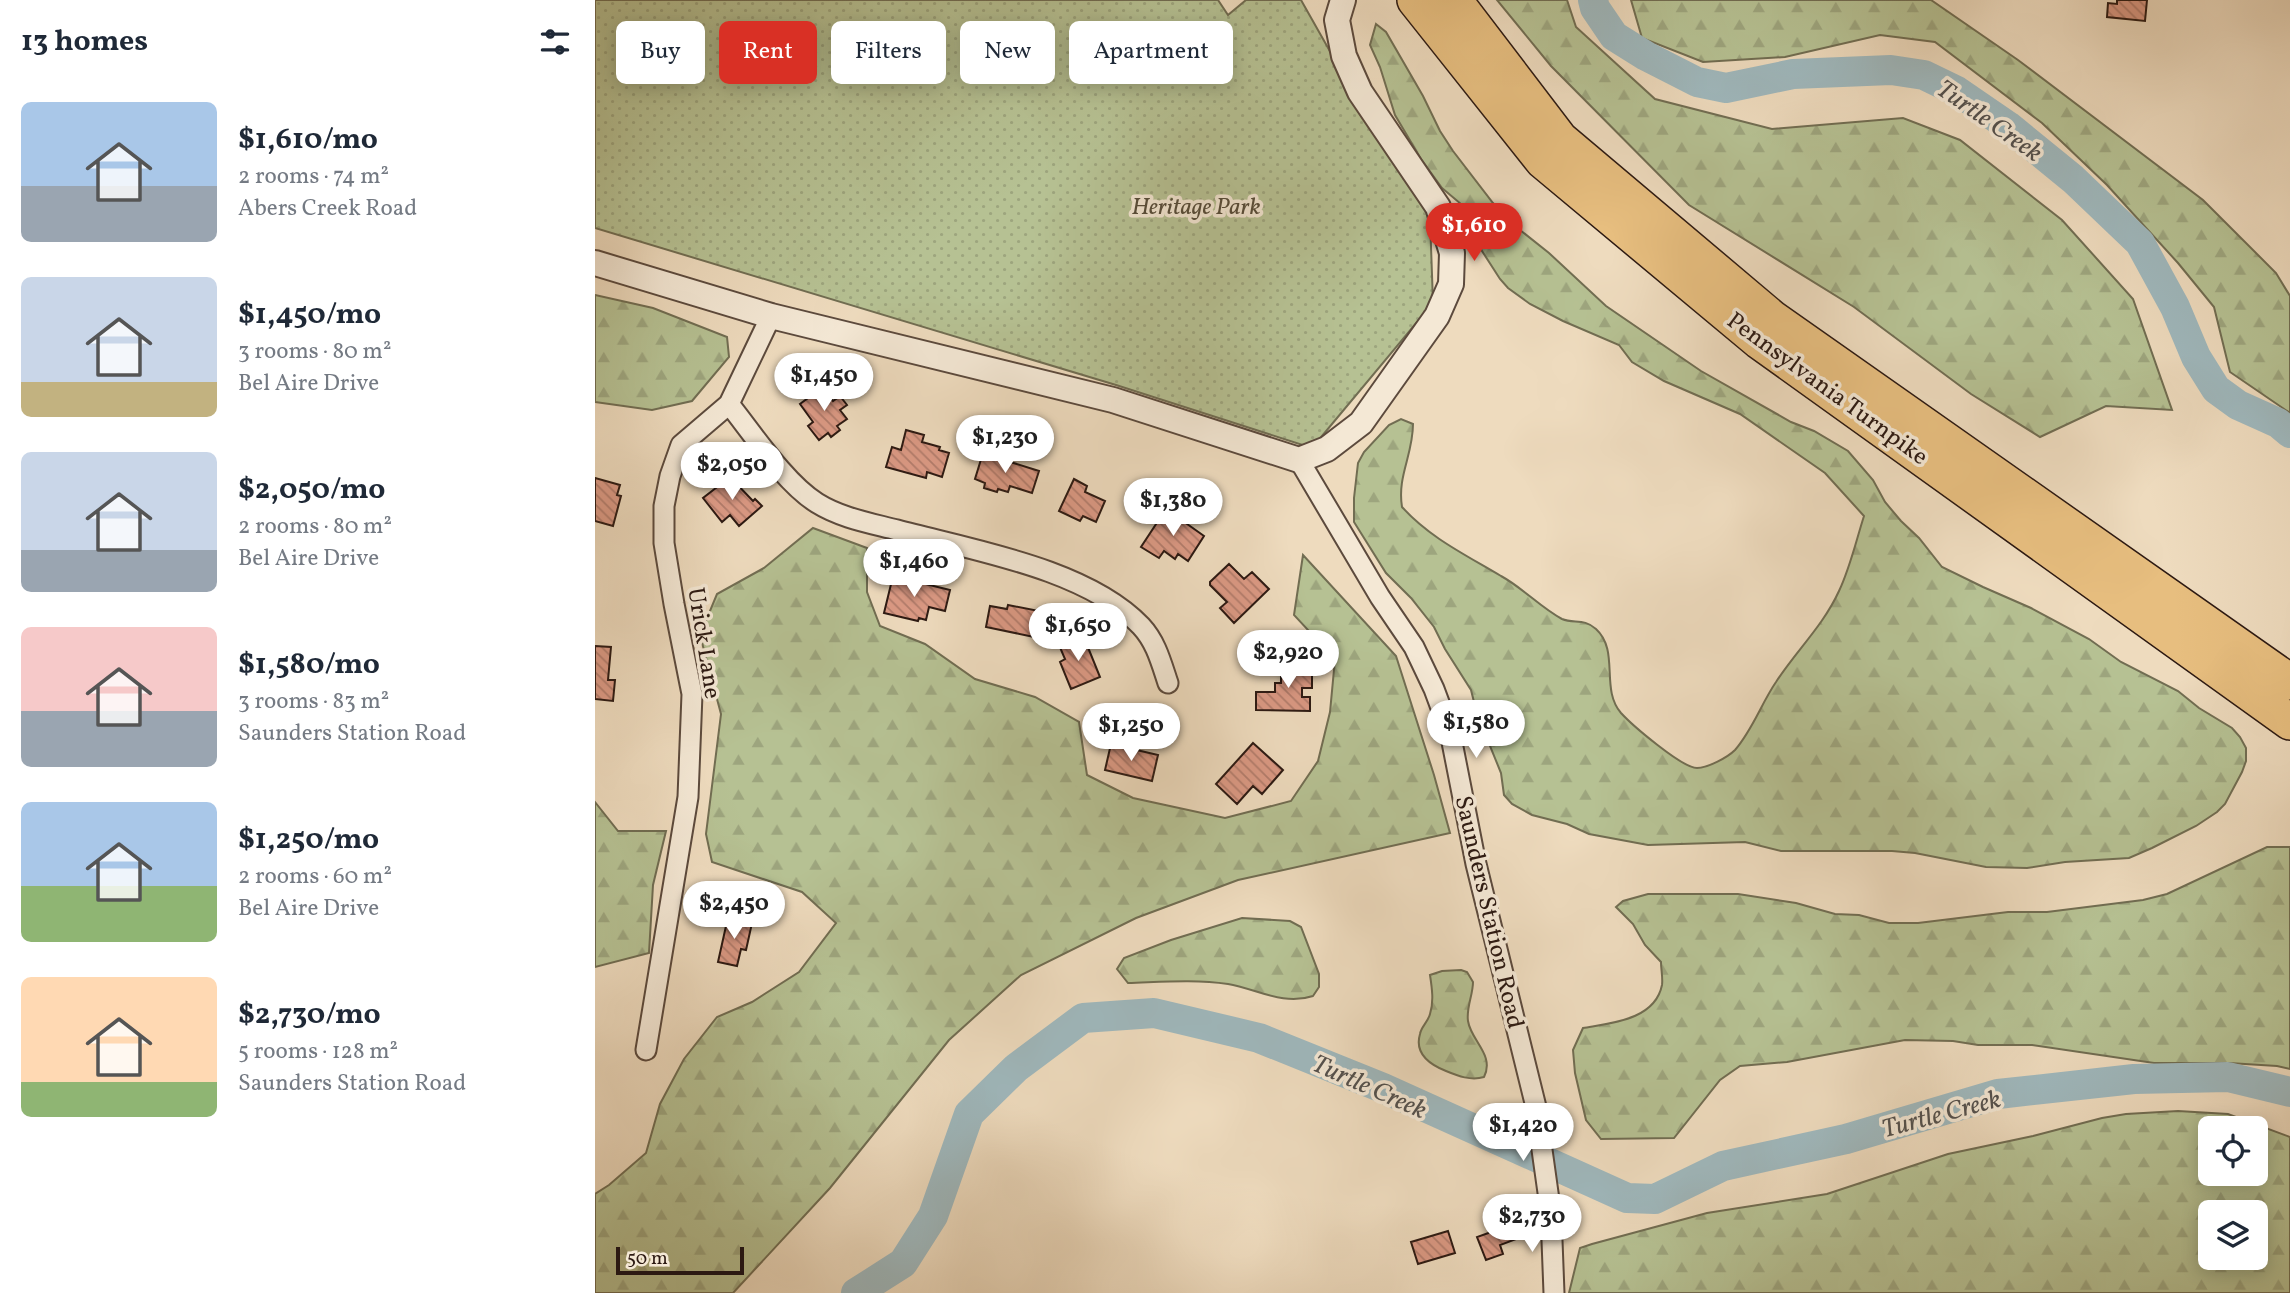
<!DOCTYPE html>
<meta charset="utf-8">
<style>
body{margin:0;font-family:Vollkorn,serif;background:#f6f6f7;color:#1f2937;height:100vh;display:flex;flex-direction:column;font-size:26px;white-space:nowrap}
*{box-sizing:border-box;margin:0}
p{font-size:23px;color:#747a83}
.icon{flex:none;width:38px;height:38px;fill:none;stroke:currentColor;stroke-width:2;stroke-linecap:round;stroke-linejoin:round}
.map{position:relative;flex:1;overflow:hidden}
.side{display:flex;flex-direction:column;background:#fff;width:595px}
.side>*{flex:none}
.top-card{position:absolute;left:21px;top:21px;width:665px;height:63px;display:flex;gap:14px}
.buttons{position:absolute;left:1603px;top:1116px;display:grid;gap:14px}
.buttons a{display:grid;place-items:center;width:70px;height:70px;border-radius:10px;background:#fff;box-shadow:0 4px 18px #0003;font-size:35px}
.scale{position:absolute;left:21px;bottom:18px;width:128px;box-sizing:border-box;padding-left:7px;border:4px solid #2c1912;border-top:0;font-size:19px;line-height:24px;white-space:nowrap;color:#2c1912;-webkit-text-stroke:5px #f4e8d5;paint-order:stroke}
.price{position:absolute;translate:-50% -60px;padding:0 16px;border-radius:24px;background:#fff;color:#222;font-size:23px;line-height:46px;filter:drop-shadow(0 2px 4px #0008)}
.price::after{content:'';position:absolute;left:50%;top:42px;width:21px;height:16px;margin-left:-10px;background:inherit;clip-path:polygon(0 0,100% 0,50% 100%)}
.price.active{background:#d93025;color:#fff}
ul{padding:0;list-style:none}
li{display:flex;align-items:center;gap:21px;height:175px;padding:0 21px}
li span{display:grid;place-items:center;flex:none;width:196px;height:140px;border-radius:10px;color:#555}
li>.icon{margin-inline-start:auto}
span .icon{width:84px;height:84px;fill:#fffc;stroke-width:1}
li b{font-size:30px}
h2{display:flex;justify-content:space-between;align-items:center;height:84px;padding:0 21px;font-size:30px}
.chip{padding:0 24px;border-radius:10px;background:#fff;box-shadow:0 4px 18px #0003;font-size:24px;line-height:63px}
.chip.active{background:#d93025;color:#fff}
main{display:flex;flex:1;min-height:0}
.map>svg:first-child{display:block}
.forest{fill:url(#forest-firs);stroke:#716d52;stroke-width:2;fill-rule:evenodd}
.park{fill:url(#park-dots);stroke:#716d52;stroke-width:2}
.lines{fill:none;stroke-linecap:round;stroke-linejoin:round}
.river{stroke:#9fb8bd;stroke-width:30}
.building{fill:url(#building-back-hatch);stroke:#2c1912;stroke-width:2}
.minor-casing{stroke:#5c4a3d;stroke-width:23}
.tertiary-casing{stroke:#5c4a3d;stroke-width:28}
.motorway-casing{stroke:#2c1912;stroke-width:38}
.minor{stroke:#f4e8d5;stroke-width:19}
.tertiary{stroke:#f4e8d5;stroke-width:24}
.motorway{stroke:#e7be7f;stroke-width:35}
.labels{text-anchor:middle;stroke-width:7;stroke-linejoin:round;paint-order:stroke}
.park-label{font-size:24px;font-style:italic;fill:#554b39;stroke:#f4e8d5}
.street-label{font-size:24px;fill:#2c1912;stroke:#f4e8d5}
.water-label{font-size:26px;font-style:italic;fill:#54514e;stroke:#f4e8d5}
</style>
<main>
<section class="side">
<h2>13 homes<svg class="icon" aria-label="filters" viewBox="0 0 24 24"><path d="M4 7h16M4 17h16"/><circle cx="9" cy="7" r="2"/><circle cx="15" cy="17" r="2"/></svg></h2>
<ul>
<li><span style="background:linear-gradient(#a9c7e8 60%,#9aa5b1 0)"><svg class="icon" aria-label="home" viewBox="0 0 24 24"><path d="M3 11l9-7 9 7M6 9v11h12V9"/></svg></span><div><b>$1,610/mo</b><p>2 rooms · 74 m²</p><p>Abers Creek Road</p></div></li>
<li><span style="background:linear-gradient(#c9d6e8 75%,#c2b280 0)"><svg class="icon" aria-label="home" viewBox="0 0 24 24"><path d="M3 11l9-7 9 7M6 9v11h12V9"/></svg></span><div><b>$1,450/mo</b><p>3 rooms · 80 m²</p><p>Bel Aire Drive</p></div></li>
<li><span style="background:linear-gradient(#c9d6e8 70%,#9aa5b1 0)"><svg class="icon" aria-label="home" viewBox="0 0 24 24"><path d="M3 11l9-7 9 7M6 9v11h12V9"/></svg></span><div><b>$2,050/mo</b><p>2 rooms · 80 m²</p><p>Bel Aire Drive</p></div></li>
<li><span style="background:linear-gradient(#f6c9c9 60%,#9aa5b1 0)"><svg class="icon" aria-label="home" viewBox="0 0 24 24"><path d="M3 11l9-7 9 7M6 9v11h12V9"/></svg></span><div><b>$1,580/mo</b><p>3 rooms · 83 m²</p><p>Saunders Station Road</p></div></li>
<li><span style="background:linear-gradient(#a9c7e8 60%,#8fb573 0)"><svg class="icon" aria-label="home" viewBox="0 0 24 24"><path d="M3 11l9-7 9 7M6 9v11h12V9"/></svg></span><div><b>$1,250/mo</b><p>2 rooms · 60 m²</p><p>Bel Aire Drive</p></div></li>
<li><span style="background:linear-gradient(#ffd9b3 75%,#8fb573 0)"><svg class="icon" aria-label="home" viewBox="0 0 24 24"><path d="M3 11l9-7 9 7M6 9v11h12V9"/></svg></span><div><b>$2,730/mo</b><p>5 rooms · 128 m²</p><p>Saunders Station Road</p></div></li>
</ul>
</section>
<div class="map">
<svg width="1695" height="1293" viewBox="0 0 1695 1293">
<defs>
<pattern id="forest-firs" width="22" height="20" patternUnits="userSpaceOnUse" patternTransform="scale(1.75)"><rect width="22" height="20" fill="#b6c193"/><path d="M5 1l3.5 6h-7zM16 11l3.5 6h-7z" fill="#9da57e"/></pattern>
<pattern id="park-dots" width="8" height="8" patternUnits="userSpaceOnUse" patternTransform="scale(1.75)"><rect width="8" height="8" fill="#b6c193"/><path d="M2 2h.1M6 6h.1" fill="none" stroke="#9da57e" stroke-width="1.8" stroke-linecap="round"/></pattern>
<pattern id="building-back-hatch" width="6" height="6" patternUnits="userSpaceOnUse" patternTransform="scale(1.75)"><rect width="6" height="6" fill="#db9984"/><path d="M-1 5l2 2M0 0l6 6M5-1l2 2" fill="none" stroke="#b27c6b"/></pattern>
</defs>
<rect width="100%" height="100%" fill="#eedbbe"/>
<filter id="stains"><feTurbulence type="fractalNoise" baseFrequency=".00286" numOctaves="4"/><feColorMatrix values="0 0 0 0 .2 0 0 0 0 .09 0 0 0 0 .02 0 0 0 .5 -.17"/></filter>
<radialGradient id="worn" r=".72"><stop offset=".6" stop-color="#630" stop-opacity="0"/><stop offset="1" stop-color="#630" stop-opacity=".3"/></radialGradient>
<path class="forest" d="M 902,0 L 972,0 L 981,27 L 1060,99 L 1177,129 L 1308,118 L 1365,140 L 1467,220 L 1538,299 L 1577,410 L 1511,406 L 1445,437 L 1376,394 L 1259,307 L 1094,205 L 956,66 Z
M 1036,0 L 1336,0 L 1423,60 L 1608,200 L 1681,273 L 1695,296 L 1695,413 L 1635,372 L 1619,307 L 1583,263 L 1512,185 L 1447,123 L 1340,42 L 1285,35 L 1190,57 L 1108,62 L 1047,38 Z
M 781,24 L 791,32 L 828,96 L 845,131 L 858,151 L 898,203 L 915,222 L 954,253 L 1011,306 L 1106,371 L 1196,422 L 1219,431 L 1253,451 L 1278,480 L 1290,502 L 1306,521 L 1324,538 L 1347,567 L 1388,587 L 1436,608 L 1494,639 L 1526,662 L 1583,691 L 1604,708 L 1637,728 L 1645,737 L 1651,748 L 1651,761 L 1647,772 L 1630,804 L 1622,812 L 1601,826 L 1557,848 L 1534,858 L 1470,862 L 1432,868 L 1391,867 L 1320,853 L 1297,851 L 1186,851 L 1150,842 L 1053,845 L 994,834 L 972,824 L 937,815 L 917,804 L 909,795 L 906,773 L 882,714 L 876,690 L 850,649 L 839,627 L 816,598 L 791,573 L 759,522 L 759,498 L 763,463 L 769,452 L 794,425 L 806,419 L 818,424 C 818,455 802,476 807,507 C 835,538 871,555 906,576 C 928,588 945,607 967,619 C 979,624 989,618 1001,629 C 1025,651 1005,689 1026,713 C 1037,725 1087,768 1102,768 C 1113,768 1133,757 1140,750 C 1158,729 1166,704 1181,682 C 1201,651 1228,626 1244,591 C 1255,568 1261,541 1269,516 L 1230,473 L 1145,414 L 1069,381 L 1037,362 L 1024,345 L 968,321 L 935,304 L 913,288 L 905,279 L 878,237 L 866,204 L 847,188 L 826,159 L 800,115 L 785,67 L 775,45 Z
M 0,295 L 58,308 L 132,337 L 134,357 L 97,401 L 57,410 L 0,402 Z
M 218,528 L 272,548 L 272,592 L 285,626 L 330,644 L 380,679 L 440,697 L 484,722 L 492,775 L 538,798 L 630,818 L 696,801 L 723,761 L 735,712 L 740,659 L 699,615 L 708,555 L 801,656 L 839,775 L 855,833 L 643,880 L 541,918 L 426,975 L 354,1040 L 235,1188 L 138,1293 L 0,1293 L 0,1194 L 14,1185 L 51,1153 L 65,1104 L 89,1059 L 122,1017 L 157,1002 L 204,972 L 241,923 L 207,892 L 117,862 L 111,834 L 126,714 L 105,635 L 122,594 L 169,568 Z
M 0,802 L 23,831 L 71,831 L 58,885 L 54,953 L 0,967 Z
M 1672,847 L 1695,847 L 1695,1069 L 1682,1066 L 1634,1063 L 1559,1063 L 1437,1045 L 1383,1045 L 1358,1041 L 1310,1040 L 1192,1062 L 1145,1066 L 1125,1080 L 1079,1138 L 1006,1139 L 991,1120 L 980,1073 L 978,1050 L 988,1028 C 1016,1023 1060,1020 1067,985 C 1068,978 1066,969 1066,962 L 1050,945 L 1038,924 L 1021,907 L 1028,901 L 1053,894 L 1143,894 L 1201,903 L 1240,914 L 1264,915 L 1294,923 L 1323,923 L 1413,912 L 1452,912 L 1548,900 L 1572,894 Z
M 647,918 L 695,921 L 706,927 L 724,974 L 724,987 L 718,996 C 688,1006 662,989 633,984 C 600,979 566,982 533,983 L 522,969 L 529,958 L 576,940 Z
M 866,970 L 872,972 L 878,982 C 878,995 871,1008 873,1021 C 876,1041 900,1055 889,1077 C 876,1081 863,1076 851,1071 C 836,1065 819,1054 825,1034 C 826,1027 833,1022 835,1014 C 839,1002 837,988 835,975 L 847,971 Z
M 1583,1111 L 1633,1114 L 1695,1137 L 1695,1293 L 974,1293 L 985,1248 L 997,1244 L 1112,1213 L 1232,1194 L 1353,1154 L 1438,1136 L 1507,1118 L 1531,1114 ZM 1615,1129 L 1661,1129 L 1661,1174 L 1615,1174 ZM 1615,1213 L 1661,1213 L 1661,1258 L 1615,1258 Z"/>
<path class="park" d="M 0,0 L 623,0 L 633,15 L 651,0 L 706,0 L 754,85 L 835,218 L 838,303 L 717,448 L 521,385 L 0,228 Z"/>
<g class="lines">
<path class="river" d="M 998,0 L 1000,8 L 1019,36 L 1051,56 L 1102,82 L 1131,88 L 1198,74 L 1296,70 L 1329,75 L 1362,91 L 1413,126 L 1478,179 L 1545,243 L 1580,307 L 1601,357 L 1621,389 L 1643,405 L 1683,423 L 1695,433
M 261,1293 L 308,1263 L 338,1216 L 374,1114 L 421,1068 L 488,1018 L 559,1013 L 664,1038 L 788,1088 L 1032,1198 L 1060,1199 L 1128,1166 L 1251,1139 L 1403,1094 L 1539,1079 L 1633,1077 L 1695,1092"/>
</g>
<path class="building" d="M 1522,0 L 1552,0 L 1550,21 L 1512,17 L 1513,3 L 1522,4 Z
M 228,387 L 238,401 L 245,396 L 252,405 L 245,410 L 252,419 L 242,426 L 245,430 L 236,437 L 233,433 L 224,440 L 213,426 L 218,422 L 205,404 Z
M 311,430 L 329,435 L 327,442 L 345,447 L 344,450 L 354,453 L 347,477 L 332,472 L 331,478 L 291,467 L 297,447 L 306,450 Z
M 388,453 L 401,457 L 402,454 L 410,456 L 409,460 L 444,471 L 437,493 L 415,486 L 413,492 L 403,489 L 402,492 L 389,488 L 390,483 L 380,479 Z
M 135,477 L 158,501 L 160,499 L 167,506 L 144,526 L 135,515 L 127,522 L 108,498 Z
M 0,478 L 25,485 L 22,495 L 26,496 L 18,526 L 0,521 Z
M 479,479 L 492,486 L 490,492 L 510,501 L 501,522 L 488,516 L 485,521 L 464,511 Z
M 571,509 L 609,536 L 593,561 L 583,554 L 580,559 L 569,551 L 564,558 L 546,547 Z
M 634,564 L 649,579 L 657,572 L 674,589 L 639,623 L 625,608 L 632,602 L 615,585 L 615,582 Z
M 298,576 L 355,590 L 350,611 L 334,607 L 331,620 L 324,618 L 323,621 L 289,613 Z
M 413,605 L 449,612 L 444,638 L 391,627 L 395,606 L 412,609 Z
M 488,635 L 505,677 L 476,689 L 465,662 L 470,659 L 464,645 Z
M 0,646 L 16,647 L 13,680 L 20,680 L 18,701 L 0,699 Z
M 686,664 L 717,664 L 717,688 L 707,688 L 707,697 L 715,697 L 715,711 L 661,710 L 661,692 L 680,692 L 680,683 L 686,683 Z
M 658,743 L 688,770 L 667,794 L 658,786 L 642,804 L 621,784 Z
M 516,744 L 563,755 L 557,781 L 510,770 Z
M 133,917 L 157,923 L 151,950 L 146,949 L 142,966 L 123,962 Z
M 908,1217 L 911,1225 L 919,1222 L 924,1238 L 905,1245 L 908,1254 L 891,1260 L 882,1237 L 899,1231 L 896,1221 Z
M 853,1231 L 860,1253 L 823,1264 L 816,1242 Z"/>
<g class="lines">
<defs>
<path id="minor" d="M 134,404 C 158,434 190,483 222,503 C 246,518 275,523 302,530 C 377,550 492,569 546,626 C 561,642 566,662 573,683
M 704,460 L 785,597 L 819,647 L 839,689 L 855,732 L 881,864 L 941,1107 L 956,1214 L 959,1293
M 51,1050 L 93,797 L 97,694 L 79,604 L 69,543 L 69,506 L 75,476 L 86,445 L 134,404 L 176,316"/>
<path id="tertiary" d="M 0,263 L 176,316 L 518,400 L 704,460 L 732,449 L 766,423 L 842,316 L 856,284 L 857,253 L 843,207 L 765,92 L 749,56 L 742,20 L 748,0"/>
<path id="motorway" d="M 820,0 L 948,161 L 1164,341 L 1695,722
M 859,0 L 965,139 L 1177,318 L 1695,682"/>
</defs>
<use href="#minor" class="minor-casing"/>
<use href="#tertiary" class="tertiary-casing"/>
<use href="#motorway" class="motorway-casing"/>
<use href="#minor" class="minor"/>
<use href="#tertiary" class="tertiary"/>
<use href="#motorway" class="motorway"/>
</g>
<g class="labels">
<g class="park-label">
<text x="601" y="214">Heritage Park</text>
</g>
<g class="street-label">
<text transform="translate(1233 388) rotate(36)" y="8">Pennsylvania Turnpike</text>
<text transform="translate(110 643) rotate(81)" y="8">Urick Lane</text>
<text transform="translate(895 912) rotate(77)" y="8">Saunders Station Road</text>
</g>
<g class="water-label">
<text transform="translate(1395 120) rotate(35)" y="9">Turtle Creek</text>
<text transform="translate(775 1086) rotate(24)" y="9">Turtle Creek</text>
<text transform="translate(1346 1113) rotate(-15)" y="9">Turtle Creek</text>
</g>
</g>
<rect width="100%" height="100%" filter="url(#stains)"/>
<rect width="100%" height="100%" fill="url(#worn)"/>
</svg>
<div class="buttons">
<a><svg class="icon" aria-label="locate" viewBox="0 0 24 24"><circle cx="12" cy="12" r="6"/><path d="M12 2v4M12 18v4M2 12h4M18 12h4"/></svg></a>
<a><svg class="icon" aria-label="layers" viewBox="0 0 24 24"><path d="M12 4l9 5-9 5-9-5zM3 14l9 5 9-5"/></svg></a>
</div>
<div class="scale">50 m</div>
<b class="price active" style="left:879px;top:263px">$1,610</b>
<b class="price" style="left:229px;top:413px">$1,450</b>
<b class="price" style="left:410px;top:475px">$1,230</b>
<b class="price" style="left:137px;top:502px">$2,050</b>
<b class="price" style="left:578px;top:538px">$1,380</b>
<b class="price" style="left:319px;top:599px">$1,460</b>
<b class="price" style="left:483px;top:663px">$1,650</b>
<b class="price" style="left:693px;top:690px">$2,920</b>
<b class="price" style="left:881px;top:760px">$1,580</b>
<b class="price" style="left:536px;top:763px">$1,250</b>
<b class="price" style="left:139px;top:941px">$2,450</b>
<b class="price" style="left:928px;top:1163px">$1,420</b>
<b class="price" style="left:937px;top:1254px">$2,730</b>
<div class="top-card">
<a class="chip">Buy</a>
<a class="chip active">Rent</a>
<a class="chip">Filters</a>
<a class="chip">New</a>
<a class="chip">Apartment</a>
</div>
</div>
</main>
